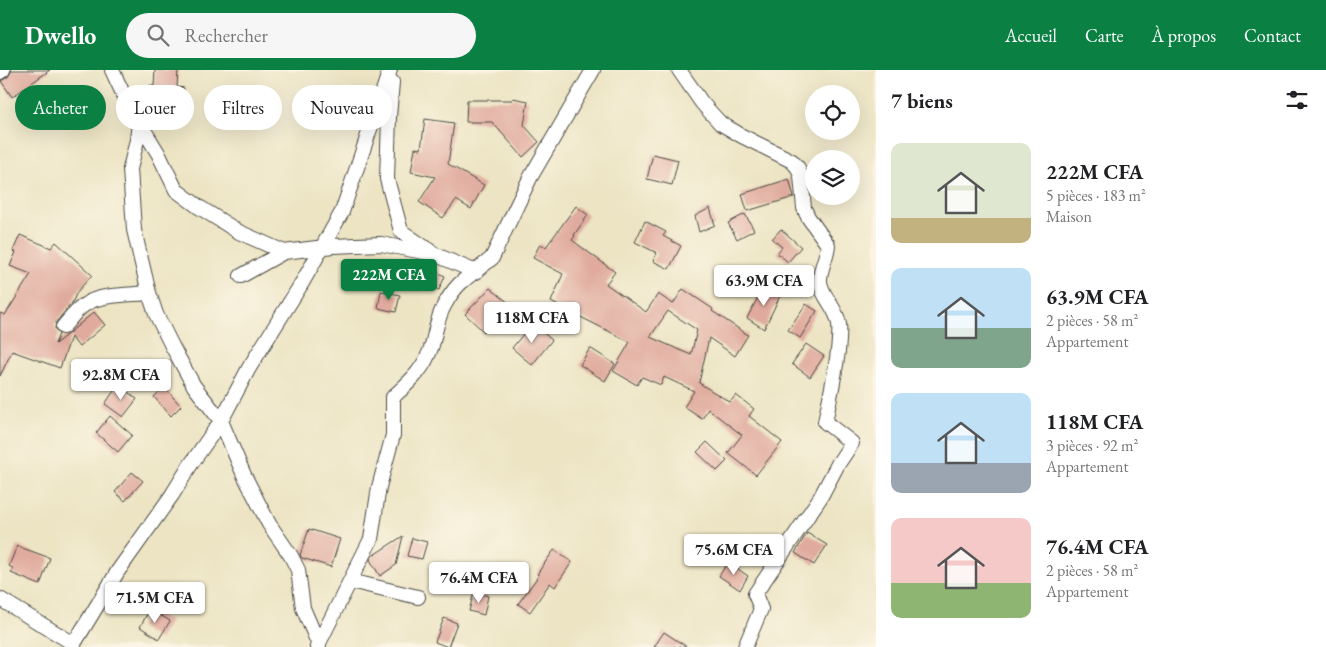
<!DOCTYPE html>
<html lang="fr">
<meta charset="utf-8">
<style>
body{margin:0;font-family:"EB Garamond",serif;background:#f6f6f6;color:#202124;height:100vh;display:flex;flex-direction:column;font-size:19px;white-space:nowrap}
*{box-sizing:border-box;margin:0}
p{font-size:16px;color:#757577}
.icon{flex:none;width:28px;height:28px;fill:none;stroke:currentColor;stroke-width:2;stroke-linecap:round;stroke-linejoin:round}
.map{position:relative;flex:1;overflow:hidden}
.drawer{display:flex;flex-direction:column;background:#fff;width:450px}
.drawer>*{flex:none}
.banner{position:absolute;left:15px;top:15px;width:475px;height:45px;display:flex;gap:10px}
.fabs{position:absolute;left:805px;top:15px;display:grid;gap:10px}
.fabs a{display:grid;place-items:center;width:55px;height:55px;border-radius:50%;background:#fff;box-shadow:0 5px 20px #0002;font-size:25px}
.price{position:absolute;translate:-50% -42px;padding:0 11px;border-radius:5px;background:#fff;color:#222;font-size:16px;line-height:32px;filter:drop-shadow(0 1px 2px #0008)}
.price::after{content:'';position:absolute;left:50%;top:30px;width:15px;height:11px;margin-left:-8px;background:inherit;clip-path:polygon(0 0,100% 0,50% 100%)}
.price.selected{background:#0b8043;color:#fff}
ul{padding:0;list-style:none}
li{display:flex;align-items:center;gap:15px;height:125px;padding:0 15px}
li span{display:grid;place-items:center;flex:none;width:140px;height:100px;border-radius:10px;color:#555}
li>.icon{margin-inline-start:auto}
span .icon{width:60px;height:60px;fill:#fffc;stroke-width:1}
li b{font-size:21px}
h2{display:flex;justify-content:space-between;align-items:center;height:60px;padding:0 15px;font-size:21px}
.pill{padding:0 18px;border-radius:22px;background:#fff;box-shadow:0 5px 20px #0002;font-size:18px;line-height:45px}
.pill.selected{background:#0b8043;color:#fff}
header{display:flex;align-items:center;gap:30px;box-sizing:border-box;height:70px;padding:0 25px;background:#0b8043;color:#fff}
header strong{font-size:24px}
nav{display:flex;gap:28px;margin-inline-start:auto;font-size:18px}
.search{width:350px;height:45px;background:#f6f6f6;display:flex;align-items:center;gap:12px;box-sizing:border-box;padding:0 18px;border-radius:28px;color:#757577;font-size:19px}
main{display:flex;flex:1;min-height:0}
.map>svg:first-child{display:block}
.building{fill:#e0ab9e;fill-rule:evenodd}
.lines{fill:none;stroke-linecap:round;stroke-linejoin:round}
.minor-casing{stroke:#484742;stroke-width:16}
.minor{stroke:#fff;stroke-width:14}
</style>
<header>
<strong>Dwello</strong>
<div class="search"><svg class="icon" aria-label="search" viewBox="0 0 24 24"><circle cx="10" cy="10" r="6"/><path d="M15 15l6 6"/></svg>Rechercher</div>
<nav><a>Accueil</a><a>Carte</a><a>À propos</a><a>Contact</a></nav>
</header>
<main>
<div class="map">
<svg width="876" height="577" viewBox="0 0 876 577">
<rect width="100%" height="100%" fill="#fcf5e5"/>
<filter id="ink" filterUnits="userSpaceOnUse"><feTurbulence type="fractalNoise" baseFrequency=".02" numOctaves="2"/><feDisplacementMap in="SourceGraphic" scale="10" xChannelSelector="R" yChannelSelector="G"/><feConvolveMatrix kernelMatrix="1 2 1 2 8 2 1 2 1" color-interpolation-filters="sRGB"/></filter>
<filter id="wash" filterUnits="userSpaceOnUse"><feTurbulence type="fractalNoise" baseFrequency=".0096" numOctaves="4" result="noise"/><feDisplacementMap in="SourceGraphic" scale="20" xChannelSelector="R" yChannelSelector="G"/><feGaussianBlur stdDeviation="1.12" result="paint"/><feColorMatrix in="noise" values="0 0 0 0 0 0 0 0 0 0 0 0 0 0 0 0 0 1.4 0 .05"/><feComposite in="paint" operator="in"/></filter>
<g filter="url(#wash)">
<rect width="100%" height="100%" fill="#ece4c3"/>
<g id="blocks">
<path class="building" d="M 12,0 L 50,0 L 12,27 L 1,11 L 8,7 Z
M 155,0 L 178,0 L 177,17 L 184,18 L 182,43 L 149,41 L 150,15 L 154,16 Z
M 513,28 L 528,31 L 524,55 L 539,72 L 523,87 L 492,52 L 466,52 L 467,30 L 512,30 Z
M 425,49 L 454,53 L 448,94 L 484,115 L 471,139 L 456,130 L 443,148 L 419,132 L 435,107 L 411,102 L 415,78 L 421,79 Z
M 653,84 L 678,90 L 672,115 L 647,109 Z
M 789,109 L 794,127 L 747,141 L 742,124 Z
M 576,136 L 588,145 L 574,165 L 575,166 L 572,170 L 615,202 L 606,214 L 646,242 L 658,224 L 673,234 L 683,219 L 713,239 L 712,241 L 748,265 L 735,286 L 709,268 L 699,313 L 730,332 L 736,325 L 754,339 L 749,346 L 782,372 L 756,405 L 728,383 L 742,365 L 708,339 L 702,349 L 684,337 L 694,321 L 664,307 L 661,315 L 642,307 L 637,315 L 613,301 L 630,272 L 551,232 L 563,204 L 533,188 L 540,174 L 546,177 ZM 668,241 L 697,260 L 691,285 L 650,267 Z
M 710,138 L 715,155 L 699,162 L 695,146 Z
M 745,144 L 754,160 L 737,169 L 728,153 Z
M 645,151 L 666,162 L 663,166 L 681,176 L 669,199 L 653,191 L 657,183 L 635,172 Z
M 781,159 L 801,177 L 788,192 L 777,183 L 782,177 L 772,169 Z
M 20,165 L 51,178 L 56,172 L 92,205 L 77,222 L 72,233 L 56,252 L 55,259 L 59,264 L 55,274 L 69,263 L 94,242 L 105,255 L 79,277 L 71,267 L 60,298 L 12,281 L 0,306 L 0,243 L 5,245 L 31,204 L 10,196 L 16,182 L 13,181 Z
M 417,193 L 445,206 L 439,220 L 410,207 Z
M 764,216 L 781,224 L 764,259 L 747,248 Z
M 490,218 L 510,234 L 484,262 L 465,244 Z
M 381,221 L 400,225 L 396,242 L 378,238 Z
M 806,234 L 817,241 L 800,268 L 788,260 Z
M 532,253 L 552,270 L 532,295 L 512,278 Z
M 806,274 L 824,286 L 810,307 L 792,294 Z
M 590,278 L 615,294 L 605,311 L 580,295 Z
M 118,315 L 137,329 L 123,347 L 105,334 Z
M 164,317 L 181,336 L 171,346 L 154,327 Z
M 110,346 L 132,365 L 118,382 L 96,363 Z
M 707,372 L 727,391 L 717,401 L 697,382 Z
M 132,402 L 143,411 L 125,431 L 115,422 Z
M 309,459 L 340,469 L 331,497 L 302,488 L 300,485 Z
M 807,463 L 827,475 L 814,495 L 795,483 Z
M 403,466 L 396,495 L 380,506 L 370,490 L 372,486 Z
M 412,468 L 427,472 L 422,489 L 407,486 Z
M 17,476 L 50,488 L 40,515 L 11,503 L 14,499 L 9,496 Z
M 554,480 L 572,492 L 555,517 L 550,513 L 530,542 L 518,534 L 539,505 L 537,504 Z
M 728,492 L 748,506 L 740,520 L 719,506 Z
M 474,522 L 488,526 L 484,545 L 469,541 Z
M 150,539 L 170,551 L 159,569 L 140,557 Z
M 444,548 L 457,553 L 448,577 L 435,572 Z
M 664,562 L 687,577 L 654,577 Z"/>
</g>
</g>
<g filter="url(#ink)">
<use href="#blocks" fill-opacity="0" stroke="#484742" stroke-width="1"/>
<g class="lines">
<defs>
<path id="minor" d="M 112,0 L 126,30 L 139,52 L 137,70 L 130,99 L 134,160 L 149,223 L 156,244 L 172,276 L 194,316 L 221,351 L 244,405 L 269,454 L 291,486 L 298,500 L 303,538 L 319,575 L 318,577
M 679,0 L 702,33 L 720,53 L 742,66 L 792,91 L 798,98 L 801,106 L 804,138 L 808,147 L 828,175 C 827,188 819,200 820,212 C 822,227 837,238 839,254 C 840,263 839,272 838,281 C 835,305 830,328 825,352 L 852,373 L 838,394 L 820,428 L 755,524 L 761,539 L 745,577
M 0,2 L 3,0
M 392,12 L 389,47 L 387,109 L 401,161 L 430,181
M 139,52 L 158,83 L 176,120 L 199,137 L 239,162 L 284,182
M 241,206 L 284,182 L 333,176 L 381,174 L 434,184 L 476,202
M 63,257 C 70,249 77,239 86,234 C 99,224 132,225 149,223
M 350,511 L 418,527
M 0,529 L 74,574
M 72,577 L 118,501 L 172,425 L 191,394 L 221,351 L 249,298 L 302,213 L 342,142 L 390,0
M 317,577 L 371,469 L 379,417 L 393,365 L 393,327 C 411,311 425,298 432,275 C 436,261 437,247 445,234 C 450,225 456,216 464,210 C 473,202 483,196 492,188 L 530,108 L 593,0"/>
</defs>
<use href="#minor" class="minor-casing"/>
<use href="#minor" class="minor"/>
</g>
</g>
</svg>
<div class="fabs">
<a><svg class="icon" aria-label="locate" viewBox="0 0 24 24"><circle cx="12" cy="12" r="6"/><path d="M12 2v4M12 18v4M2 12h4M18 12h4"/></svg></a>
<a><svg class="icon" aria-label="layers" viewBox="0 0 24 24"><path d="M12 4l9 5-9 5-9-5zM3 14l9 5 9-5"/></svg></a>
</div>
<b class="price selected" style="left:389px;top:231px">222M CFA</b>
<b class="price" style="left:764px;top:237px">63.9M CFA</b>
<b class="price" style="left:532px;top:274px">118M CFA</b>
<b class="price" style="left:121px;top:331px">92.8M CFA</b>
<b class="price" style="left:734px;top:506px">75.6M CFA</b>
<b class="price" style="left:479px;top:534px">76.4M CFA</b>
<b class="price" style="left:155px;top:554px">71.5M CFA</b>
<div class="banner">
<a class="pill selected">Acheter</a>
<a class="pill">Louer</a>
<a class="pill">Filtres</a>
<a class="pill">Nouveau</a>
</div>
</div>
<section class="drawer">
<h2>7 biens<svg class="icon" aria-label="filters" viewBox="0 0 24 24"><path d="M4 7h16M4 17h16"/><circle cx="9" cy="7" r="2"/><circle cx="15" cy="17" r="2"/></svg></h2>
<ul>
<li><span style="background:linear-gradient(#dfe7d0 75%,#c2b280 0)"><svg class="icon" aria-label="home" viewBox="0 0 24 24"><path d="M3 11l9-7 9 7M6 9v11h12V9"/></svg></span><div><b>222M CFA</b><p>5 pièces · 183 m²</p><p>Maison</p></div></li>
<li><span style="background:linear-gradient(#bfe0f5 60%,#7fa58c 0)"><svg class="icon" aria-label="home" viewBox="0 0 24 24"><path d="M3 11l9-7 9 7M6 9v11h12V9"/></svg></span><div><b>63.9M CFA</b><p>2 pièces · 58 m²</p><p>Appartement</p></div></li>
<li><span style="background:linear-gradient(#bfe0f5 70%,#9aa5b1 0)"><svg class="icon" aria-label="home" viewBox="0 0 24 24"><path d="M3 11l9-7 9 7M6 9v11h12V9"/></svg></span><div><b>118M CFA</b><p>3 pièces · 92 m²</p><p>Appartement</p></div></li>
<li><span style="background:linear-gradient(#f6c9c9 65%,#8fb573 0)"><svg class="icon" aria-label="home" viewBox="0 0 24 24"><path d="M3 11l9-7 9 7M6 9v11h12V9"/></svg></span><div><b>76.4M CFA</b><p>2 pièces · 58 m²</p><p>Appartement</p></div></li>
</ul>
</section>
</main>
